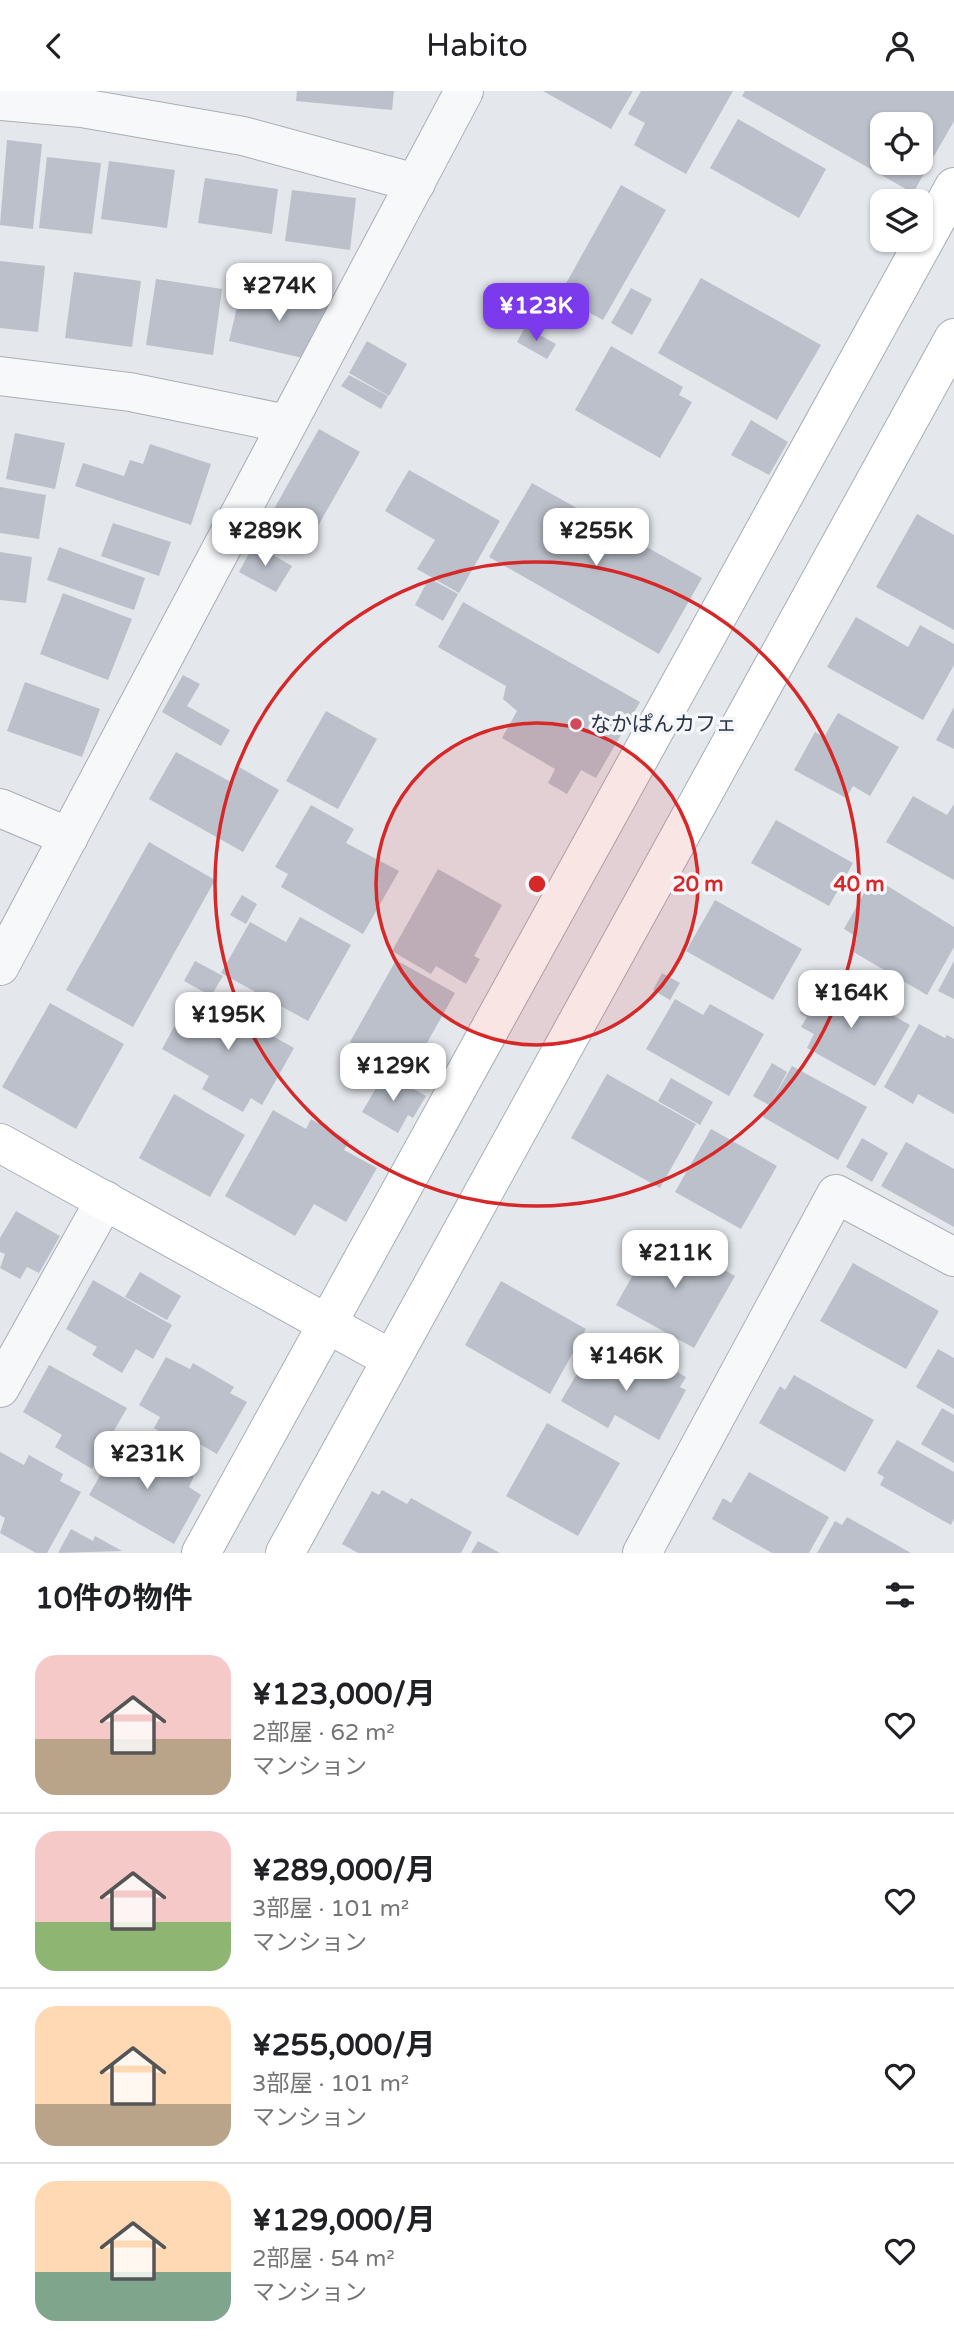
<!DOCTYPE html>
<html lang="ja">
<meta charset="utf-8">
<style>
body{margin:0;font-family:"Varela Round","Noto Sans JP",sans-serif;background:#f2f2f2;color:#202124;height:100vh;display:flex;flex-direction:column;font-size:26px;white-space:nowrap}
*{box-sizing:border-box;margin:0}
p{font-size:23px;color:#757577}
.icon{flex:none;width:38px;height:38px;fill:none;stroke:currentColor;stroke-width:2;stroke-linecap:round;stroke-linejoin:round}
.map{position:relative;height:1462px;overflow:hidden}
.sheet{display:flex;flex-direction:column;background:#fff;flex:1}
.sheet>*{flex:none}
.tools{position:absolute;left:870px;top:21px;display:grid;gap:14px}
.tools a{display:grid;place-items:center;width:63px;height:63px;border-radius:14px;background:#fff;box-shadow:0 2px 5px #0004;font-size:35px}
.price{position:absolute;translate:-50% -60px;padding:0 16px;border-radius:14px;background:#fff;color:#222;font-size:23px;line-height:46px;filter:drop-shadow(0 2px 4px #0008)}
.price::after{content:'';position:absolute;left:50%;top:42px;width:21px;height:16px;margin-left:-10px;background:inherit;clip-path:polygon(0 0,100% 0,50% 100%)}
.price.on{background:#7c3aed;color:#fff}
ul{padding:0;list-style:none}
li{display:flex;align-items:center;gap:21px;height:175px;padding:0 35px}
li+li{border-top:2px solid #e0e0e0}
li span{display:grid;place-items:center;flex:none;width:196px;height:140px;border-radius:21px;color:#555}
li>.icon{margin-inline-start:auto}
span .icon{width:84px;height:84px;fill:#fffc;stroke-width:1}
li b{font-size:30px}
h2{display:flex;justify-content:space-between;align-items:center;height:84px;padding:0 35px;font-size:30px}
header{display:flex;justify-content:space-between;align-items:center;height:91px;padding:0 35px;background:#fff;font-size:32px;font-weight:600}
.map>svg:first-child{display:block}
.building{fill:#bbc0ca;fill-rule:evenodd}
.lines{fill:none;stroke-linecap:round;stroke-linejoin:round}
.street-casing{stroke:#a9aeb7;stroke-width:40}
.secondary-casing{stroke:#a9aeb7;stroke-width:40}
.street{stroke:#f7f8fa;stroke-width:38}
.secondary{stroke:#fff;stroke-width:38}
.ring{fill:none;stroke:#d62828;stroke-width:3.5}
.poi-dot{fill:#d1495b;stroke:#f4f6f9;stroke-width:2.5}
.labels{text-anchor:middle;stroke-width:7;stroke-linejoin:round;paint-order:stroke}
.poi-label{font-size:21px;fill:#2b3445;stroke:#f4f6f9;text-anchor:start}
.centre{fill:#d62828;stroke:#f4f6f9;stroke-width:3.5}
.ring-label{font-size:21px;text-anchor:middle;font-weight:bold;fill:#d62828;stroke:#f4f6f9;stroke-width:7;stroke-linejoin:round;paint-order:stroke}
</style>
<header><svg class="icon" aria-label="back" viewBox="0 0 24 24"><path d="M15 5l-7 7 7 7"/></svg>Habito<svg class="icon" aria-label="person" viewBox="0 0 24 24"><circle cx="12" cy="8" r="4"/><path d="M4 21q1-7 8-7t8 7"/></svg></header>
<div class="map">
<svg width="954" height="1462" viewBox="0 0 954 1462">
<rect width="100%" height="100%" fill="#e4e7ec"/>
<path class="building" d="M 297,0 L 394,0 L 392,19 L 296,10 Z
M 543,0 L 633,0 L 611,38 Z
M 641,0 L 733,0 L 686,83 L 634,54 L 645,32 L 628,23 Z
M 745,0 L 954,0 L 954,30 L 913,102 L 742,5 ZM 882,33 L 920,33 L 920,72 L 882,72 Z
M 738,28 L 826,78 L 799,127 L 710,77 Z
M 7,49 L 42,53 L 33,138 L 0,134 Z
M 47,66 L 101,72 L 92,143 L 39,137 Z
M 109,70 L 175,79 L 167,137 L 101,128 Z
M 205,87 L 278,98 L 272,143 L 198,132 Z
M 621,94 L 666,119 L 603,229 L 559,205 Z
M 292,99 L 356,107 L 350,159 L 285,150 Z
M 0,170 L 45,175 L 38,241 L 0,237 Z
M 74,181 L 141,190 L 132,256 L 65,247 Z
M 701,187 L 821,254 L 777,329 L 658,262 Z
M 156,188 L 222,198 L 213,264 L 146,254 Z
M 242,195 L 329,215 L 316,270 L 229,250 Z
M 631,197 L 652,208 L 632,244 L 611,232 Z
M 525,236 L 556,253 L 547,268 L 517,251 Z
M 367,250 L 407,273 L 389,305 L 349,282 Z
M 611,255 L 683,296 L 679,304 L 692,311 L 660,367 L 575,319 Z
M 349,284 L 388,305 L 381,318 L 341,295 Z
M 751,329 L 788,351 L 769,384 L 731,364 Z
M 319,338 L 360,361 L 302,463 L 261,441 Z
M 15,342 L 65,352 L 55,398 L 6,388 Z
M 150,353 L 211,373 L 191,434 L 75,395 L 83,372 L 124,385 L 130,369 L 143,373 Z
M 409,379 L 500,430 L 459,502 L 417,478 L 435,449 L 385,420 Z
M 532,392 L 702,487 L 659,563 L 489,466 Z
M 0,396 L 46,404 L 39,448 L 0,442 Z
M 917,423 L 954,444 L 954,539 L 876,496 Z
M 113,432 L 171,451 L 159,485 L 101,465 Z
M 254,453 L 292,475 L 276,501 L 239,481 Z
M 59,456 L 145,487 L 134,519 L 47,489 Z
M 0,461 L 32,466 L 26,512 L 0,509 Z
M 429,487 L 458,503 L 443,530 L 415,514 Z
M 63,502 L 132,528 L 108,589 L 40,563 Z
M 463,511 L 640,611 L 596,687 L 581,679 L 567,703 L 548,692 L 555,678 L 502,647 L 517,620 L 503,608 L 506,595 L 438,556 Z
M 856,526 L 908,556 L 920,534 L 954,553 L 954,574 L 923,629 L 827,576 Z
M 183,584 L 200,593 L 187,615 L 230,639 L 221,655 L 162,621 Z
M 25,591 L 100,618 L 82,666 L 7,640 Z
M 954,616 L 954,658 L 936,649 Z
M 326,620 L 377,648 L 338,718 L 286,690 Z
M 838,622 L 899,656 L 870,705 L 853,695 L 846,707 L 794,679 L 815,641 L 824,646 Z
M 176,661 L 231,691 L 239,676 L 279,699 L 243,761 L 149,708 Z
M 913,705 L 947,724 L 954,713 L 954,789 L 886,751 Z
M 311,714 L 354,738 L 346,752 L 399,780 L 363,843 L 281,796 L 288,783 L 275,776 Z
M 776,729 L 853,772 L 829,815 L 751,772 Z
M 149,751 L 215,789 L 133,936 L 66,899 Z
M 438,778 L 502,814 L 474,865 L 480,868 L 466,893 L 436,875 L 431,883 L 392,860 Z
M 873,786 L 954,836 L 954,856 L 927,904 L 850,859 L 857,846 L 844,838 Z
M 242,804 L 257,813 L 246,833 L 230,824 Z
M 715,809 L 802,858 L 773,909 L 686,860 Z
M 300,826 L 351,854 L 308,930 L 221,882 L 250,831 L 286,851 Z
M 396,869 L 455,902 L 409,984 L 350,951 Z
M 195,870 L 223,885 L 211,905 L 184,890 Z
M 954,870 L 954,908 L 938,900 Z
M 662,882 L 680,892 L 670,909 L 653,899 Z
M 822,884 L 910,934 L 875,995 L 807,957 L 814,943 L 801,936 L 807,926 L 800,922 Z
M 193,901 L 294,957 L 262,1014 L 251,1007 L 243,1021 L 202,998 L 209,985 L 162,958 Z
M 675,908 L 703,924 L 710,913 L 764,943 L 729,1005 L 646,958 Z
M 50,912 L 124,953 L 76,1038 L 2,996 Z
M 919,933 L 945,947 L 947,944 L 954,948 L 954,1023 L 918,1003 L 913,1013 L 884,996 Z
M 772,972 L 787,981 L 772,1010 L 792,975 L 867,1016 L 838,1069 L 763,1026 L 769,1014 L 753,1005 Z
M 385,982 L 426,1005 L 413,1027 L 408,1024 L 398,1042 L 362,1021 Z
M 607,983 L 696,1033 L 660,1097 L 571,1047 Z
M 671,987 L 713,1011 L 700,1034 L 658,1010 Z
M 174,1003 L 245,1044 L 210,1106 L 139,1067 Z
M 273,1019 L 306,1038 L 311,1028 L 349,1050 L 344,1059 L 377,1077 L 346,1131 L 314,1113 L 295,1145 L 225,1105 Z
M 711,1038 L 777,1075 L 741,1138 L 675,1101 Z
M 862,1047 L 888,1062 L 872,1091 L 846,1076 Z
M 906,1051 L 954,1078 L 954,1136 L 881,1095 Z
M 16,1120 L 60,1145 L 39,1182 L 27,1176 L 20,1188 L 0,1177 L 5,1163 L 0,1161 L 0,1147 Z
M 657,1141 L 735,1185 L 694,1257 L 616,1214 Z
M 853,1172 L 939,1220 L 906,1278 L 820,1230 Z
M 140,1181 L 181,1205 L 167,1229 L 125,1206 Z
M 93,1189 L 172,1234 L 153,1268 L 136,1258 L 122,1282 L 92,1264 L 97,1256 L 66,1238 Z
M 501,1190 L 586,1238 L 550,1303 L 465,1254 Z
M 938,1258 L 954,1267 L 954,1318 L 916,1296 Z
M 590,1260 L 612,1272 L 618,1261 L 654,1281 L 660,1271 L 686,1286 L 680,1296 L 686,1299 L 659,1349 L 615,1324 L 608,1337 L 561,1310 Z
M 166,1266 L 190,1278 L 193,1272 L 234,1296 L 230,1302 L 247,1311 L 217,1363 L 184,1344 L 179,1352 L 154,1337 L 160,1326 L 139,1314 Z
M 49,1274 L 127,1317 L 92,1378 L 55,1356 L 62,1344 L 23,1321 Z
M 794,1284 L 874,1329 L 845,1381 L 759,1332 L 780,1295 L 785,1299 Z
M 942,1317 L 954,1324 L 954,1372 L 921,1353 Z
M 547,1332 L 620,1372 L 578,1445 L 506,1405 Z
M 897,1349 L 954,1381 L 954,1428 L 951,1434 L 880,1394 L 884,1386 L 877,1382 Z
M 119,1351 L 140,1362 L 143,1355 L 194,1385 L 189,1396 L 201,1404 L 174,1453 L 89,1404 Z
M 0,1361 L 24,1374 L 29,1364 L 63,1383 L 60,1390 L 81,1401 L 47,1462 L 36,1462 L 0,1442 L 5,1427 L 0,1424 Z
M 749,1381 L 829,1426 L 809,1462 L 772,1462 L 712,1428 L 723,1407 L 731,1412 Z
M 382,1399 L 407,1413 L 411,1407 L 472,1441 L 461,1462 L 358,1462 L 342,1453 L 372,1400 L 379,1404 Z
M 847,1426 L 911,1462 L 817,1462 L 835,1430 L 842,1434 Z
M 71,1438 L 93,1450 L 95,1445 L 122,1460 L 58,1462 Z
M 478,1450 L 500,1462 L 471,1462 Z"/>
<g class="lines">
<defs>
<path id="street" d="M 0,10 L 82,17 L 243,45 L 416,92
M 0,285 L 130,301 L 287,333
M 0,717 L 69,746
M 0,875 L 464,0
M 0,1297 L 105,1109
M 642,1462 L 836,1103 L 954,1166"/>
<path id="secondary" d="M 0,1052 L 391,1268
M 201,1462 L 954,96
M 285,1462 L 954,247"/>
</defs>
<use href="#street" class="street-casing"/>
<use href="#secondary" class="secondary-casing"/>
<use href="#street" class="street"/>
<use href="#secondary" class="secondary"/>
</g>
<circle cx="537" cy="793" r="161" fill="#d62828" fill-opacity=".12"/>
<g class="ring">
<circle cx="537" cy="793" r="161"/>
<circle cx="537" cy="793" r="322"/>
</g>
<circle class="poi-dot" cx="576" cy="633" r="7"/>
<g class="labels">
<g class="poi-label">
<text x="590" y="640">なかぱんカフェ</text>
</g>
</g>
<circle cx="537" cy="793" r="10" class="centre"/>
<g class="ring-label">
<text x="698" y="800">20 m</text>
<text x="859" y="800">40 m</text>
</g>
</svg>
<div class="tools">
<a><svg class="icon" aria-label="locate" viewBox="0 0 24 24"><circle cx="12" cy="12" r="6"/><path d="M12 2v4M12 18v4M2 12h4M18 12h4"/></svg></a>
<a><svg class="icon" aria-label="layers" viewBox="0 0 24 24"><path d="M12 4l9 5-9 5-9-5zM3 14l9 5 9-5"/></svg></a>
</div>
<b class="price" style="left:279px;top:232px">¥274K</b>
<b class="price on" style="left:536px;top:252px">¥123K</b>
<b class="price" style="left:265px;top:477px">¥289K</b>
<b class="price" style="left:596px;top:477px">¥255K</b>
<b class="price" style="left:851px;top:939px">¥164K</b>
<b class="price" style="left:228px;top:961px">¥195K</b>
<b class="price" style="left:393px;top:1012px">¥129K</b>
<b class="price" style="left:675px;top:1199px">¥211K</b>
<b class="price" style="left:626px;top:1302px">¥146K</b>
<b class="price" style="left:147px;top:1400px">¥231K</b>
</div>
<section class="sheet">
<h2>10件の物件<svg class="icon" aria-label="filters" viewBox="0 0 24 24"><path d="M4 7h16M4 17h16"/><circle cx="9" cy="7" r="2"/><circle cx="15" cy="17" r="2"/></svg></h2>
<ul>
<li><span style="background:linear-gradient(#f6c9c9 60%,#b9a48a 0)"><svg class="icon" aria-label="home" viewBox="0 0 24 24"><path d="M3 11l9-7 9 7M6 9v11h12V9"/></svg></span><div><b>¥123,000/月</b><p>2部屋 · 62 m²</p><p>マンション</p></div><svg class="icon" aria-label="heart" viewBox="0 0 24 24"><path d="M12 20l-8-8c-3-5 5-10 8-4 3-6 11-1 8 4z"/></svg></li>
<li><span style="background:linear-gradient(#f6c9c9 65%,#8fb573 0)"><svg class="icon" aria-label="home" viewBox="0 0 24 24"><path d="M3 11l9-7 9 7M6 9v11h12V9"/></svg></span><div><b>¥289,000/月</b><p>3部屋 · 101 m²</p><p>マンション</p></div><svg class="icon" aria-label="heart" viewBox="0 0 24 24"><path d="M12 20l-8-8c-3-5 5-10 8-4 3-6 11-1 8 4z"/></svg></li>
<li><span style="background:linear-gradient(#ffd9b3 70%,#b9a48a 0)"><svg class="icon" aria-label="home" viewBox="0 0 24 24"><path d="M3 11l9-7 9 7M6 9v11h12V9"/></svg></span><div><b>¥255,000/月</b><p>3部屋 · 101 m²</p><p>マンション</p></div><svg class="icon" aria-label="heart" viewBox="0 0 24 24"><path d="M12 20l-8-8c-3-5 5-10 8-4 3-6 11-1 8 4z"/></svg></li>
<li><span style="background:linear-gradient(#ffd9b3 65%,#7fa58c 0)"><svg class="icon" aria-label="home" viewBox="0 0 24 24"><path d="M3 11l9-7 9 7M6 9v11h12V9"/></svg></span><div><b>¥129,000/月</b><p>2部屋 · 54 m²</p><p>マンション</p></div><svg class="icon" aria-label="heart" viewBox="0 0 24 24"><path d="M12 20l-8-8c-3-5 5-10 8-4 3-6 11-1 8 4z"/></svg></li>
</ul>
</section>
